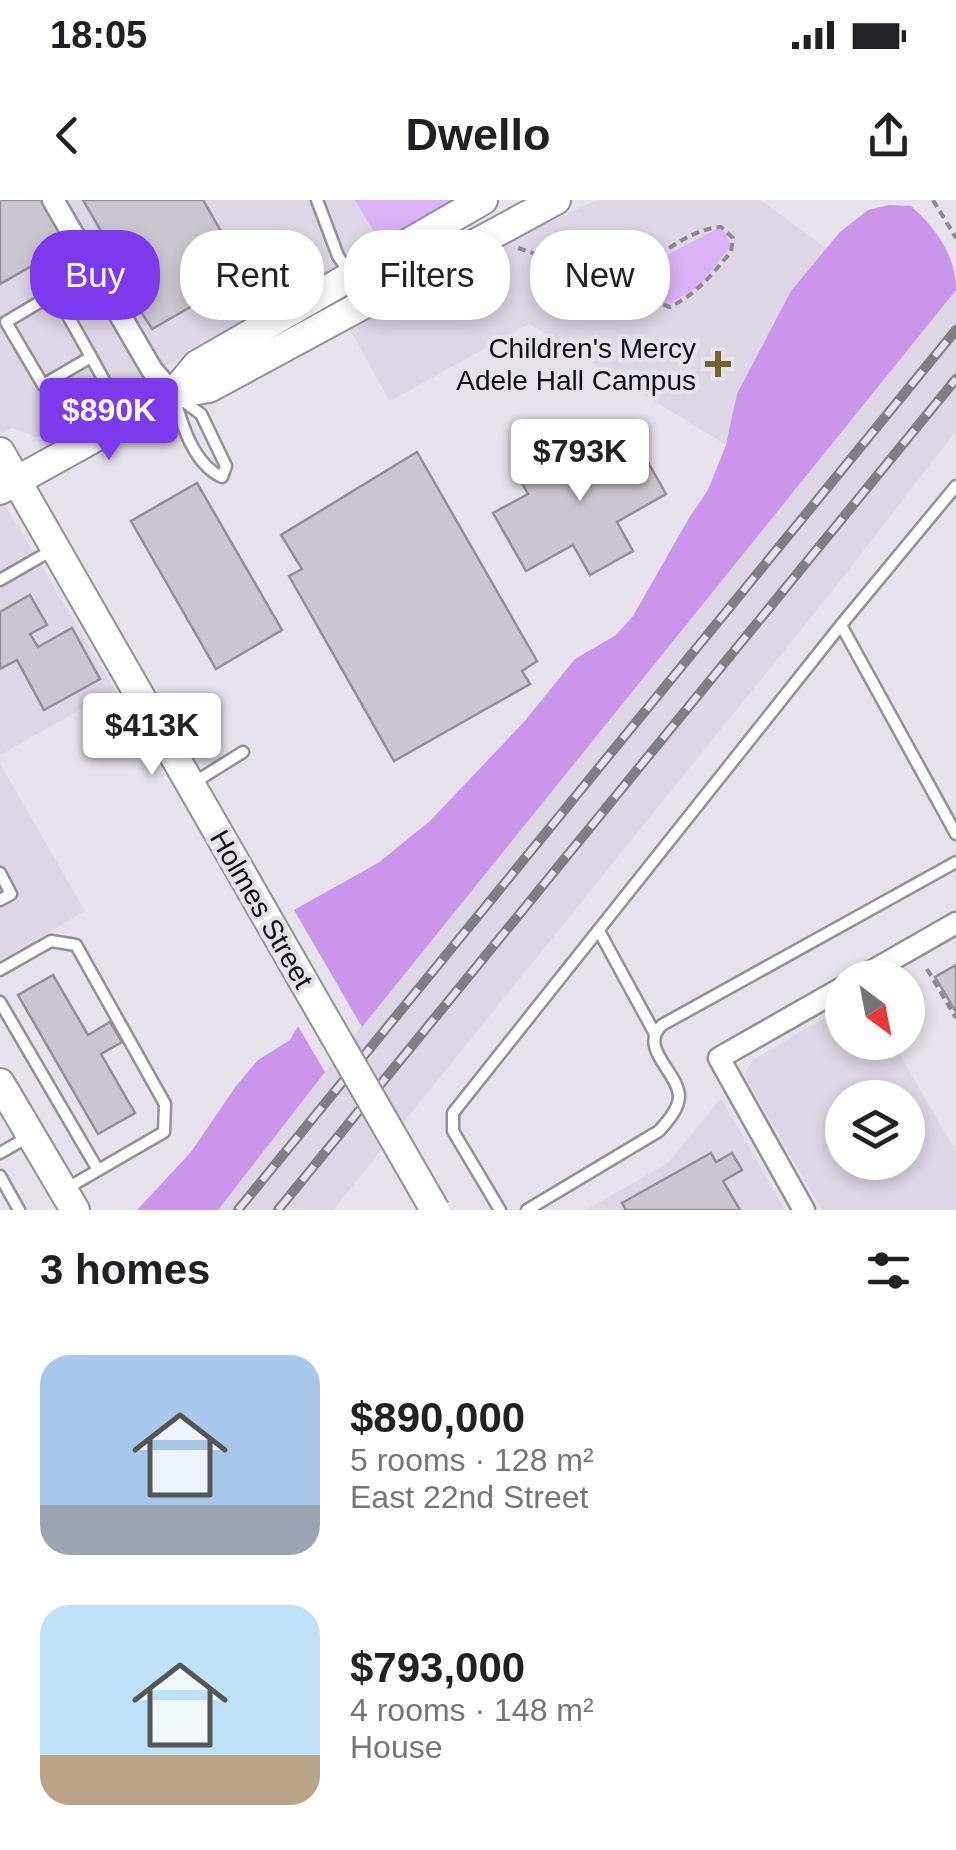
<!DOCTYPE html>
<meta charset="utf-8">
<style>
body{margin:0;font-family:Arial,sans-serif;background:#f2f2f2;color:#202124;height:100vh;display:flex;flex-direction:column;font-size:38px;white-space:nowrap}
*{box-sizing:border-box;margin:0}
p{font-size:32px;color:#757577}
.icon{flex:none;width:55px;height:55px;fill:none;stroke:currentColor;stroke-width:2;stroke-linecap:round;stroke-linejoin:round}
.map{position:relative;height:1010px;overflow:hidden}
.drawer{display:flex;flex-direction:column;background:#fff;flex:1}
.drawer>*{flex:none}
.top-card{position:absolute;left:30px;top:30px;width:898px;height:90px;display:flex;gap:20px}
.needle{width:65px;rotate:148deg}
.buttons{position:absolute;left:825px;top:760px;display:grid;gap:20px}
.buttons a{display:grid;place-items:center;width:100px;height:100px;border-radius:50%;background:#fff;box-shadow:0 5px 15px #0003;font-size:50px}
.price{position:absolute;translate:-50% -85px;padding:0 22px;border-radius:10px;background:#fff;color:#222;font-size:32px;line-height:65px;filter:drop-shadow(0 2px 5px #0008)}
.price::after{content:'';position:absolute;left:50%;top:60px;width:30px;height:22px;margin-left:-15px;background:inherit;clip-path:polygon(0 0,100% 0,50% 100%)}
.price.on{background:#7c3aed;color:#fff}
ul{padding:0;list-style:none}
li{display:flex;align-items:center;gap:30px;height:250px;padding:0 40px}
li span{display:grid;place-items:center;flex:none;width:280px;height:200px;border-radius:30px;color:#555}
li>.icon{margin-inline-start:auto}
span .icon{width:120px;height:120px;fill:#fffc;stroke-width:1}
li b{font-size:42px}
h2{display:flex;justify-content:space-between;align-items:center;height:120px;padding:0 40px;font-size:42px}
.chip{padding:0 35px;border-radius:40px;background:#fff;box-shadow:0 5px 15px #0003;font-size:35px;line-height:90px}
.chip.on{background:#7c3aed;color:#fff}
.status{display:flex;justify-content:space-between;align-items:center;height:70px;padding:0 50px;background:#fff;direction:ltr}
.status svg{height:28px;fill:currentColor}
header{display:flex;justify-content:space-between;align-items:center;height:130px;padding:0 40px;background:#fff;font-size:45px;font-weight:600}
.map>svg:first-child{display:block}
.built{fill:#ded5e5;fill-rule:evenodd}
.green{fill:#dab2f6}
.forest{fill:#c996eb}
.building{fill:#ccc6d0;stroke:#948f98;stroke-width:2.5}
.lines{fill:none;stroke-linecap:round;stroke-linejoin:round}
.lane-casing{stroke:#948f98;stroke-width:15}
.street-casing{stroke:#948f98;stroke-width:25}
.secondary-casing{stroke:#948f98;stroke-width:32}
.path{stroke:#8d8a91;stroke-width:4;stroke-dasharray:8 5;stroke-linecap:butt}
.lane{stroke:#fff;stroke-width:10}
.street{stroke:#fff;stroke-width:20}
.secondary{stroke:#fff;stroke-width:28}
.rail-casing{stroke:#807d83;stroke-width:10}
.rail{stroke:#e6e1ea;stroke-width:6;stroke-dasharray:19;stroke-linecap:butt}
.secondary-bridge-casing{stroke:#948f98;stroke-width:32;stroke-linecap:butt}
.secondary-bridge{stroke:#fff;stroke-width:28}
.poi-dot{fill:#736331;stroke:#e6e1ea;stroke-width:4}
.labels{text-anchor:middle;stroke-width:9;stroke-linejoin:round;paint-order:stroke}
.poi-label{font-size:28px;fill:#110f13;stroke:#e6e1ea;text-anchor:end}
.street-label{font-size:28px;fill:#110f13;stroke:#e6e1ea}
</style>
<div class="status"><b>18:05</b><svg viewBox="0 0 49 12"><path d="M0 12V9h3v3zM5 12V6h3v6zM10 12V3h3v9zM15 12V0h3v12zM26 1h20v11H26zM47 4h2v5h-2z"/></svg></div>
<header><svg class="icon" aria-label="back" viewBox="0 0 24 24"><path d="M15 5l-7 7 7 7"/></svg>Dwello<svg class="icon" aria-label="share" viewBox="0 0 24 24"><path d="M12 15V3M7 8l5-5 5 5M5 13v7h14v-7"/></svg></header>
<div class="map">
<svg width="956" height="1010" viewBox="0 0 956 1010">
<rect width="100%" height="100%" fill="#e6e1ea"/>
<path class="built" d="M 0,0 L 42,0 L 145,178 L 130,190 L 47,236 L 36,237 L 12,228 L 0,235 Z
M 65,0 L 355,0 L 381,44 L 166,166 L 159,166 Z
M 597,0 L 760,0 L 893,97 L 762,267 L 529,124 L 390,201 L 349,128 L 509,40 Z
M 956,90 L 956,231 L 833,390 L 333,1010 L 218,1010 L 279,929 Z
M 0,297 L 115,490 L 0,555 Z
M 0,564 L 85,711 L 0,760 Z
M 842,807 L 842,842 L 893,843 L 956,952 L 956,1010 L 822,1010 L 747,880 L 746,871 L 752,861 ZM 842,898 L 908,898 L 908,962 L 842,962 Z
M 721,898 L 785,1010 L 586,1010 L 668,963 Z"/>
<path class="green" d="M 355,0 L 459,0 L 381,44 Z
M 717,29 L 725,32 L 731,46 L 699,86 L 668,105 L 628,86 L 629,81 L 669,54 Z
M 448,35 L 454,37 L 452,41 L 257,147 Z"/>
<path class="forest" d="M 889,5 L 911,6 C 936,28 956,56 956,90 L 362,827 L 294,710 L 378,663 L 430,621 L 523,523 L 575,459 L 616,435 L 633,416 L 689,318 L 708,290 L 726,245 L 737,194 L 791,91 L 840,32 L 868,10 Z
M 298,826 L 325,872 L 218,1010 L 137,1010 L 191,952 L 236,886 L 258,860 L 290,840 Z"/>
<path class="building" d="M 0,0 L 41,0 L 67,46 L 0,84 Z
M 83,0 L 203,0 L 246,75 L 152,129 L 133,99 L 138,95 Z
M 632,234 L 666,294 L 617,322 L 633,351 L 590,375 L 573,345 L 526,371 L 493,313 L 528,294 L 519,278 L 588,238 L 597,253 Z
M 417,252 L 537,461 L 522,471 L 530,484 L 394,561 L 289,376 L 302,369 L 281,335 Z
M 197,283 L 282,430 L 216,469 L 131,321 Z
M 30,395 L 47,425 L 30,434 L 38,447 L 72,428 L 100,479 L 44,510 L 17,460 L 0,469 L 0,412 Z
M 956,765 L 956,812 L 935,777 Z
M 53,775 L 88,835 L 110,822 L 122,842 L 101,854 L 135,913 L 98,934 L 18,795 Z
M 711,953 L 716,962 L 732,953 L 742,970 L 723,981 L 740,1010 L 626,1010 L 622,1003 Z"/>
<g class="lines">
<defs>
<path id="lane" d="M 317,0 L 338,56 L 351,75
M 91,157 L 43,185 L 6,122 L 55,93 C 79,135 103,177 125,220
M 173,194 L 201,214 L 226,266 L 222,277 C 193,264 182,224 173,194 Z
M 0,380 L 54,349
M 841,425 L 956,634
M 195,582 L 243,552
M 0,673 L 11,694 L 0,700
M 599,731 L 654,832
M 0,770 L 51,741 L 76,745 L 165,904 L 164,932 L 64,990
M 0,802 L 98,970
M 0,953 L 30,936
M 0,976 L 19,1010
M 500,1010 L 453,931 L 453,913 L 841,425 L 956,286
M 527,1010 L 659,931 C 667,922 679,909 679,896 C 678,872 638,848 662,825 L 956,662"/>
<path id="street" d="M 53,0 L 152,170 L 173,194
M 860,778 L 956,723
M 804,1010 L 719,858 L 842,788"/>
<path id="secondary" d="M 173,194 L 197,165 L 483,0
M 0,252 L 301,777
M 0,290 L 173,194 L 209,188 L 556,0
M 0,883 L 75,1010"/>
</defs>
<use href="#lane" class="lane-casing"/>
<use href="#street" class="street-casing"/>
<use href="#secondary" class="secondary-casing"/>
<path class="path" d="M 933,0 L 956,38
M 518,48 L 576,67 L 667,106 L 670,107 C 698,93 711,75 731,52 L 733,38 L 721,27 C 685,29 648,65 619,86
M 927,769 L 956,818"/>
<use href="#lane" class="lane"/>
<use href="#street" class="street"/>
<use href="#secondary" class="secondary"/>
<defs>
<path id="rail" d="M 238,1010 L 956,130
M 278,1010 L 956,179"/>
</defs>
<use href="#rail" class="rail-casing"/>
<use href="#rail" class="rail"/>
<defs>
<path id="secondary-bridge" d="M 301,777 L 435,1010"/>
</defs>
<use href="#secondary-bridge" class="secondary-bridge-casing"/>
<use href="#secondary-bridge" class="secondary-bridge"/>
</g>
<path class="poi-dot" d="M713 149h10v10h10v10h-10v10h-10v-10h-10v-10h10z"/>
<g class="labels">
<g class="poi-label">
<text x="696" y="158">Children's Mercy<tspan x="696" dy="32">Adele Hall Campus</tspan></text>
</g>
<g class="street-label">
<text transform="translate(262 709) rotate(60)" y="10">Holmes Street</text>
</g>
</g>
</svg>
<div class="buttons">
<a><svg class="needle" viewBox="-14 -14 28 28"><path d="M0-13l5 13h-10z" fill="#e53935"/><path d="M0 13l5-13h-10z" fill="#757577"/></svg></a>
<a><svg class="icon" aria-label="layers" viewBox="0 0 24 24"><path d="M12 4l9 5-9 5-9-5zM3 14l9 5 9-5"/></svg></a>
</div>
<b class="price on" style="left:109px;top:263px">$890K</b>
<b class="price" style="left:580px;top:304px">$793K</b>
<b class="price" style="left:152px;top:578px">$413K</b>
<div class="top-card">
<a class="chip on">Buy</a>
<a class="chip">Rent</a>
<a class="chip">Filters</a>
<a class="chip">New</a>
</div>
</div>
<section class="drawer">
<h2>3 homes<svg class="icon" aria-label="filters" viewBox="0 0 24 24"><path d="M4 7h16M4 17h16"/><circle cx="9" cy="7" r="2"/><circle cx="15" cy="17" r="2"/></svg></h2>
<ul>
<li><span style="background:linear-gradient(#a9c7e8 75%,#9aa5b1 0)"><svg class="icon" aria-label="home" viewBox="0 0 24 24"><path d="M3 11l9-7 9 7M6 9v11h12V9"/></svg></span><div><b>$890,000</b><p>5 rooms · 128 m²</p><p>East 22nd Street</p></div></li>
<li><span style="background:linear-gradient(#bfe0f5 75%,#b9a48a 0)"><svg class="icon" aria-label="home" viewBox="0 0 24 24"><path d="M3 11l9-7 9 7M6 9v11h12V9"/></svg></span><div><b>$793,000</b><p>4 rooms · 148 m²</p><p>House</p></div></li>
</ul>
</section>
